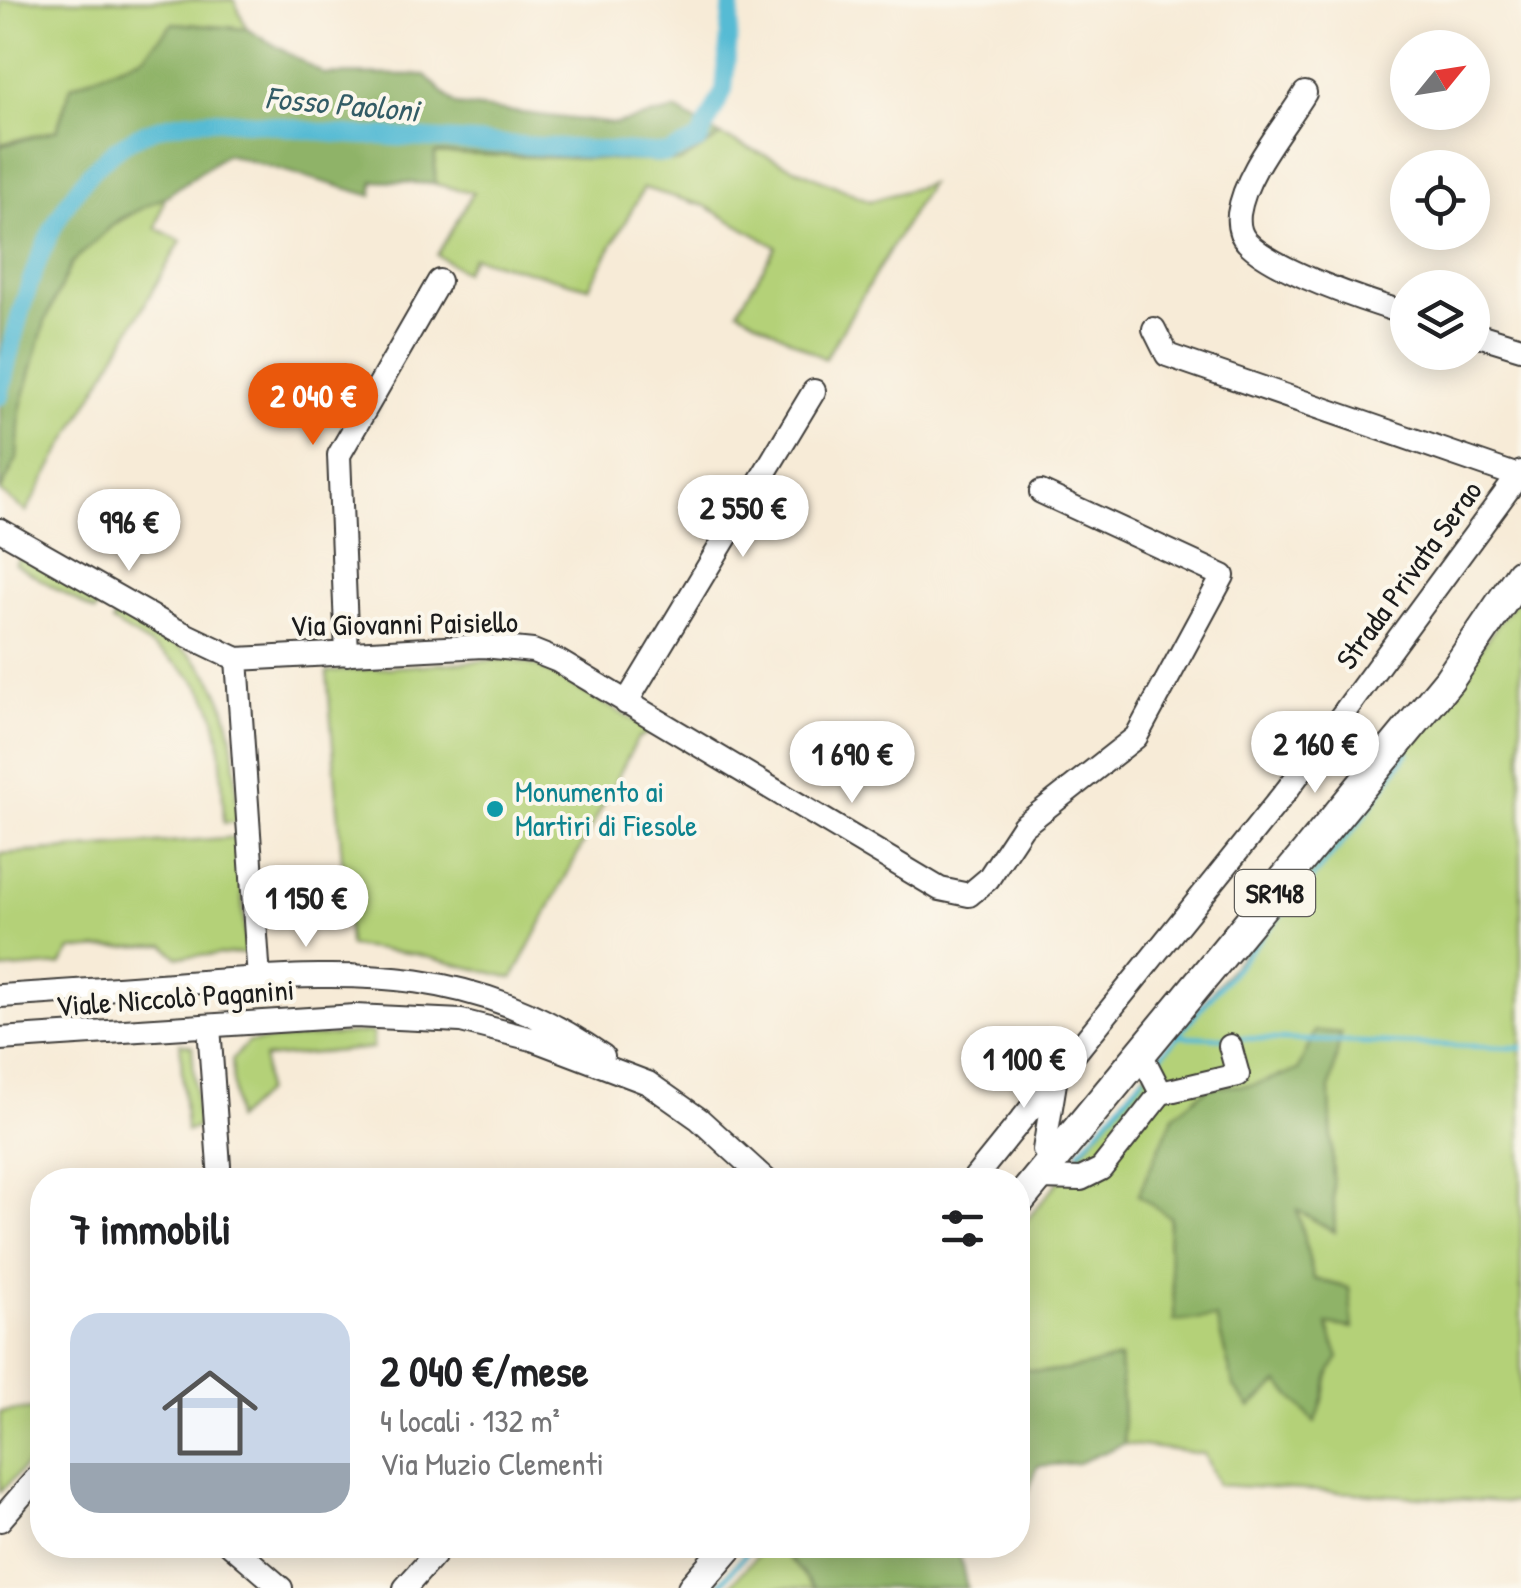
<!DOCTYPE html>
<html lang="it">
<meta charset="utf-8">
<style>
body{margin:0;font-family:"Patrick Hand",sans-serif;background:#f6f6f6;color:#202124;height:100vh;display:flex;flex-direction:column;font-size:38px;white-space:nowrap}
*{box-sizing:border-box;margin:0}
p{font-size:32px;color:#757577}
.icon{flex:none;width:55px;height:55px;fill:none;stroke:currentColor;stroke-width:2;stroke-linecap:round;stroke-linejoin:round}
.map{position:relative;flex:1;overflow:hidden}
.side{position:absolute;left:30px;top:1168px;width:1000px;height:390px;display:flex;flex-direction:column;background:#fff;border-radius:40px;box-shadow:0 5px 25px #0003}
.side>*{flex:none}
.needle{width:65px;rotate:60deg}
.fabs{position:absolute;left:1390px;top:30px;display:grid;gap:20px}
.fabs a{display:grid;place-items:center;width:100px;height:100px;border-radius:50%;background:#fff;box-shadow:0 5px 25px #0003;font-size:50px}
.price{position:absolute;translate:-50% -85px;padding:0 22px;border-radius:35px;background:#fff;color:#222;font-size:32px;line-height:65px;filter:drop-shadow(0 2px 5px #0008)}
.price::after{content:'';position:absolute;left:50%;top:60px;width:30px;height:22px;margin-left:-15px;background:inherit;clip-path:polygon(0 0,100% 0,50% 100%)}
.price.selected{background:#ea580c;color:#fff}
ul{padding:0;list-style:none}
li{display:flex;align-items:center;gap:30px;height:250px;padding:0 40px}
li span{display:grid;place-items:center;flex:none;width:280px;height:200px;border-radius:30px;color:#555}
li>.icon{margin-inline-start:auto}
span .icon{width:120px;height:120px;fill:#fffc;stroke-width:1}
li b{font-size:42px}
h2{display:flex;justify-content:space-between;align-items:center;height:120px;padding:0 40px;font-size:42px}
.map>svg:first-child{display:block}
.green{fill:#b4d178;stroke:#68764a;stroke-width:2.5}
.forest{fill:#8fb368;stroke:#566842;stroke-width:2.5}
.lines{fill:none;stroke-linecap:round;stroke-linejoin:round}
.stream{stroke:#56bbd4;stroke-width:5}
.canal{stroke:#56bbd4;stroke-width:18}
.minor-casing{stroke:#3d3b38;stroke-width:26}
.major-casing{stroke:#3d3b38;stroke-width:34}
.minor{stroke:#fff;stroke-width:22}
.major{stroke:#fff;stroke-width:30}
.culture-dot{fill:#0f9aa8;stroke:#fbf7ec;stroke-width:4}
.labels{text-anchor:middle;stroke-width:8;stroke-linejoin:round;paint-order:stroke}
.shield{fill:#fbf7ec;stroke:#5f5e5a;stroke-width:2.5}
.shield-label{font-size:28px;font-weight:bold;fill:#1c1c1c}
.street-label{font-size:30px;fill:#1c1c1c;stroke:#fbf7ec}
.culture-label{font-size:30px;fill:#0d838f;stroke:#fbf7ec;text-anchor:start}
.water-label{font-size:32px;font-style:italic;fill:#335c66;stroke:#fbf7ec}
</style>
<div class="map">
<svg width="1521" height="1588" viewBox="0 0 1521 1588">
<rect width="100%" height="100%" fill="#fbf7ec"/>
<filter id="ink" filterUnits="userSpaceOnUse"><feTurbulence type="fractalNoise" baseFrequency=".01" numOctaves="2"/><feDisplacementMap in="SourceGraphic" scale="20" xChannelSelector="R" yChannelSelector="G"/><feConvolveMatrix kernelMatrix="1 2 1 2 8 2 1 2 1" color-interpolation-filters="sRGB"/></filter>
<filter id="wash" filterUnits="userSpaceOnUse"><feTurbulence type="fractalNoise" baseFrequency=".0048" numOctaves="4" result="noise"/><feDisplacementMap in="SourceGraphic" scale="40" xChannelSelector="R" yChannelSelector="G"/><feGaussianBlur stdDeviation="2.25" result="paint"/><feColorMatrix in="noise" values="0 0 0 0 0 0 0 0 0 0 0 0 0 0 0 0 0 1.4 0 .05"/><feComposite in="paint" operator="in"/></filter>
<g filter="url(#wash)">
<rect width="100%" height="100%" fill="#f7ebd7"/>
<path class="green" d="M 0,0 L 234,0 L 247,29 L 173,23 L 144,56 L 71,86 L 57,130 L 0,144 Z
M 721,136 L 870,201 L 929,184 L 825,359 L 738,310 L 776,247 L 705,206 L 644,188 L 589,287 L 473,257 L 464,272 L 437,255 L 473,193 L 435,184 L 435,153 L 680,162 Z
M 165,197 L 156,228 L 181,241 L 26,512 L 0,492 C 17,458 14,447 20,411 C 27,370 47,299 71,264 C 93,233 131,213 165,197 Z
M 21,554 L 101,602 L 95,612 L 15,564 Z
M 1521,592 L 1521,1503 L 1218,1485 L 1204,1454 L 1124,1444 L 1120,1359 C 1090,1364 1045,1380 1018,1366 L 1018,1231 L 1386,777 Z
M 118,611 C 140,624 164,636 185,651 C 239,691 234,762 238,822 L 224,823 C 218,695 225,689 112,622 Z
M 509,659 L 537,666 L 653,731 L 638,738 L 513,978 L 414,954 L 349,946 L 327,672 Z
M 239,837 L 246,953 L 177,957 L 165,945 L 71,950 L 61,965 L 0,970 L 0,854 Z
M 373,1032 L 373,1048 L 264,1058 L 265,1092 L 235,1120 L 232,1060 L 248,1042 Z
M 180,1043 L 192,1046 L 198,1127 L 186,1132 Z
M 42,1408 L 42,1449 L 0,1492 L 0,1412 Z
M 766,1545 L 777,1545 L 815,1588 L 728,1588 Z"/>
<path class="forest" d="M 173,23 L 247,29 L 324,74 L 425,75 L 456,105 L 615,124 L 676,110 L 721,136 L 680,162 L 435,153 L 435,184 L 374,181 L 372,196 L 226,154 L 165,197 L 118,220 L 71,264 L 45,322 L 20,410 L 17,459 L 0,492 L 0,146 L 57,130 L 71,86 L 144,56 Z
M 1315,1031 L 1341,1033 L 1330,1089 L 1335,1232 L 1297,1210 L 1314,1279 L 1349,1288 L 1353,1328 L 1327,1324 L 1339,1358 C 1323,1377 1327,1400 1315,1422 L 1279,1383 L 1250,1407 L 1234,1387 L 1216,1318 L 1174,1321 C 1176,1281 1164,1257 1170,1217 L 1138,1195 L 1174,1115 L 1209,1087 L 1253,1085 L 1298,1070 Z
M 1120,1358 L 1124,1444 L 1078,1463 L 1038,1466 L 1026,1496 L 1018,1497 L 1018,1366 C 1045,1380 1090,1364 1120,1358 Z
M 777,1545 L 953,1545 L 960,1556 L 967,1588 L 815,1588 Z"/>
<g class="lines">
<path class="stream" d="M 1178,1036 L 1225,1038
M 1236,1038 L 1521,1048
M 1153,1065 L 1359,823 L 1408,752
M 1080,1151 L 1143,1077
M 717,1588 L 753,1545"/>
<path class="canal" d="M 0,396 C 25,282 65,118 212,120 C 268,120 321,137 378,136 L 667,154 L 699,140 L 724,90 L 732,0"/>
</g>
</g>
<g filter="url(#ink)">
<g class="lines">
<defs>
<path id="minor" d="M 1305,93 C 1284,128 1245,172 1239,214 C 1238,224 1240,235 1247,242 C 1274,271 1369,302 1408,314
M 1154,329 L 1167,355 L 1518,476
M 1472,333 L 1521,348
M 0,530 L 174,629 L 237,659 L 483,646 L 533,651 L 558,661 L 940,889 L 969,895 L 988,879 L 1023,826 L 1136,737 L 1223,576 L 1041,492
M 347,654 L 339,455 L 439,281
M 237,659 L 259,979
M 626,703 L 814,391
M 0,996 C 71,992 143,986 214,981 C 363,971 475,967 603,1056
M 209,1026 L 220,1180
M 0,1039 L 355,1016 L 461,1021 L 532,1039 L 648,1083 L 699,1119 L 766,1180
M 1161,1093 L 1238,1075 L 1230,1046
M 1044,1150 L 1055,1083
M 1038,1178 L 1081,1179 L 1101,1169 L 1161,1093 L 1141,1054
M 973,1180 L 1287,790 L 1521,472
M 0,1520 L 42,1472
M 231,1545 L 281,1588
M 405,1588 L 443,1545"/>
<path id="major" d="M 1018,1202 L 1449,680 L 1521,574
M 693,1588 L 730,1545"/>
</defs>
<use href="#minor" class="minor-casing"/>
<use href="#major" class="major-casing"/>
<use href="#minor" class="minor"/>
<use href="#major" class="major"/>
</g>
</g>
<circle class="culture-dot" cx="495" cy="809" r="10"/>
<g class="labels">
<rect class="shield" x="1235" y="870" width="80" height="46" rx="8"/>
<g class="shield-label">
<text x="1275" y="903">SR148</text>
</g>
<g class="street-label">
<text transform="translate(1409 575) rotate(-54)" y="10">Strada Privata Serao</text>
<text transform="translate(404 624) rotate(-1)" y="10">Via Giovanni Paisiello</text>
<text transform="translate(175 998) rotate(-4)" y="10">Viale Niccolò Paganini</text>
</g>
<g class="culture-label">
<text x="515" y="802">Monumento ai<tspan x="515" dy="34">Martiri di Fiesole</tspan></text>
</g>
<g class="water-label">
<text transform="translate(342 104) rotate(5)" y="11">Fosso Paoloni</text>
</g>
</g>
</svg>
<div class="fabs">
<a><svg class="needle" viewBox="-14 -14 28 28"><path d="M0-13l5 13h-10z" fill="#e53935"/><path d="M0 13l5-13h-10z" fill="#757577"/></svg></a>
<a><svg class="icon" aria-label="locate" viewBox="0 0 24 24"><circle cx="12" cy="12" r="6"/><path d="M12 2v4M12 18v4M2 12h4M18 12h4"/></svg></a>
<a><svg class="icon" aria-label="layers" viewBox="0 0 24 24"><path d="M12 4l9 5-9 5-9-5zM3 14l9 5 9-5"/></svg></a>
</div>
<b class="price selected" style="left:313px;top:448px">2 040 €</b>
<b class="price" style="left:743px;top:560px">2 550 €</b>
<b class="price" style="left:129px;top:574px">996 €</b>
<b class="price" style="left:1315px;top:796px">2 160 €</b>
<b class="price" style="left:852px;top:806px">1 690 €</b>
<b class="price" style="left:306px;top:950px">1 150 €</b>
<b class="price" style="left:1024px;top:1111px">1 100 €</b>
<section class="side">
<h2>7 immobili<svg class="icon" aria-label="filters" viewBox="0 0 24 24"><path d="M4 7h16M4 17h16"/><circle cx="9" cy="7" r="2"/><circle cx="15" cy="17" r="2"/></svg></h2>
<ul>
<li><span style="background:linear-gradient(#c9d6e8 75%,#9aa5b1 0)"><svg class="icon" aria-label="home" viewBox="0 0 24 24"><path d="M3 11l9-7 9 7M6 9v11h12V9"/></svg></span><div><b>2 040 €/mese</b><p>4 locali · 132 m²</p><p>Via Muzio Clementi</p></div></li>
</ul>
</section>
</div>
